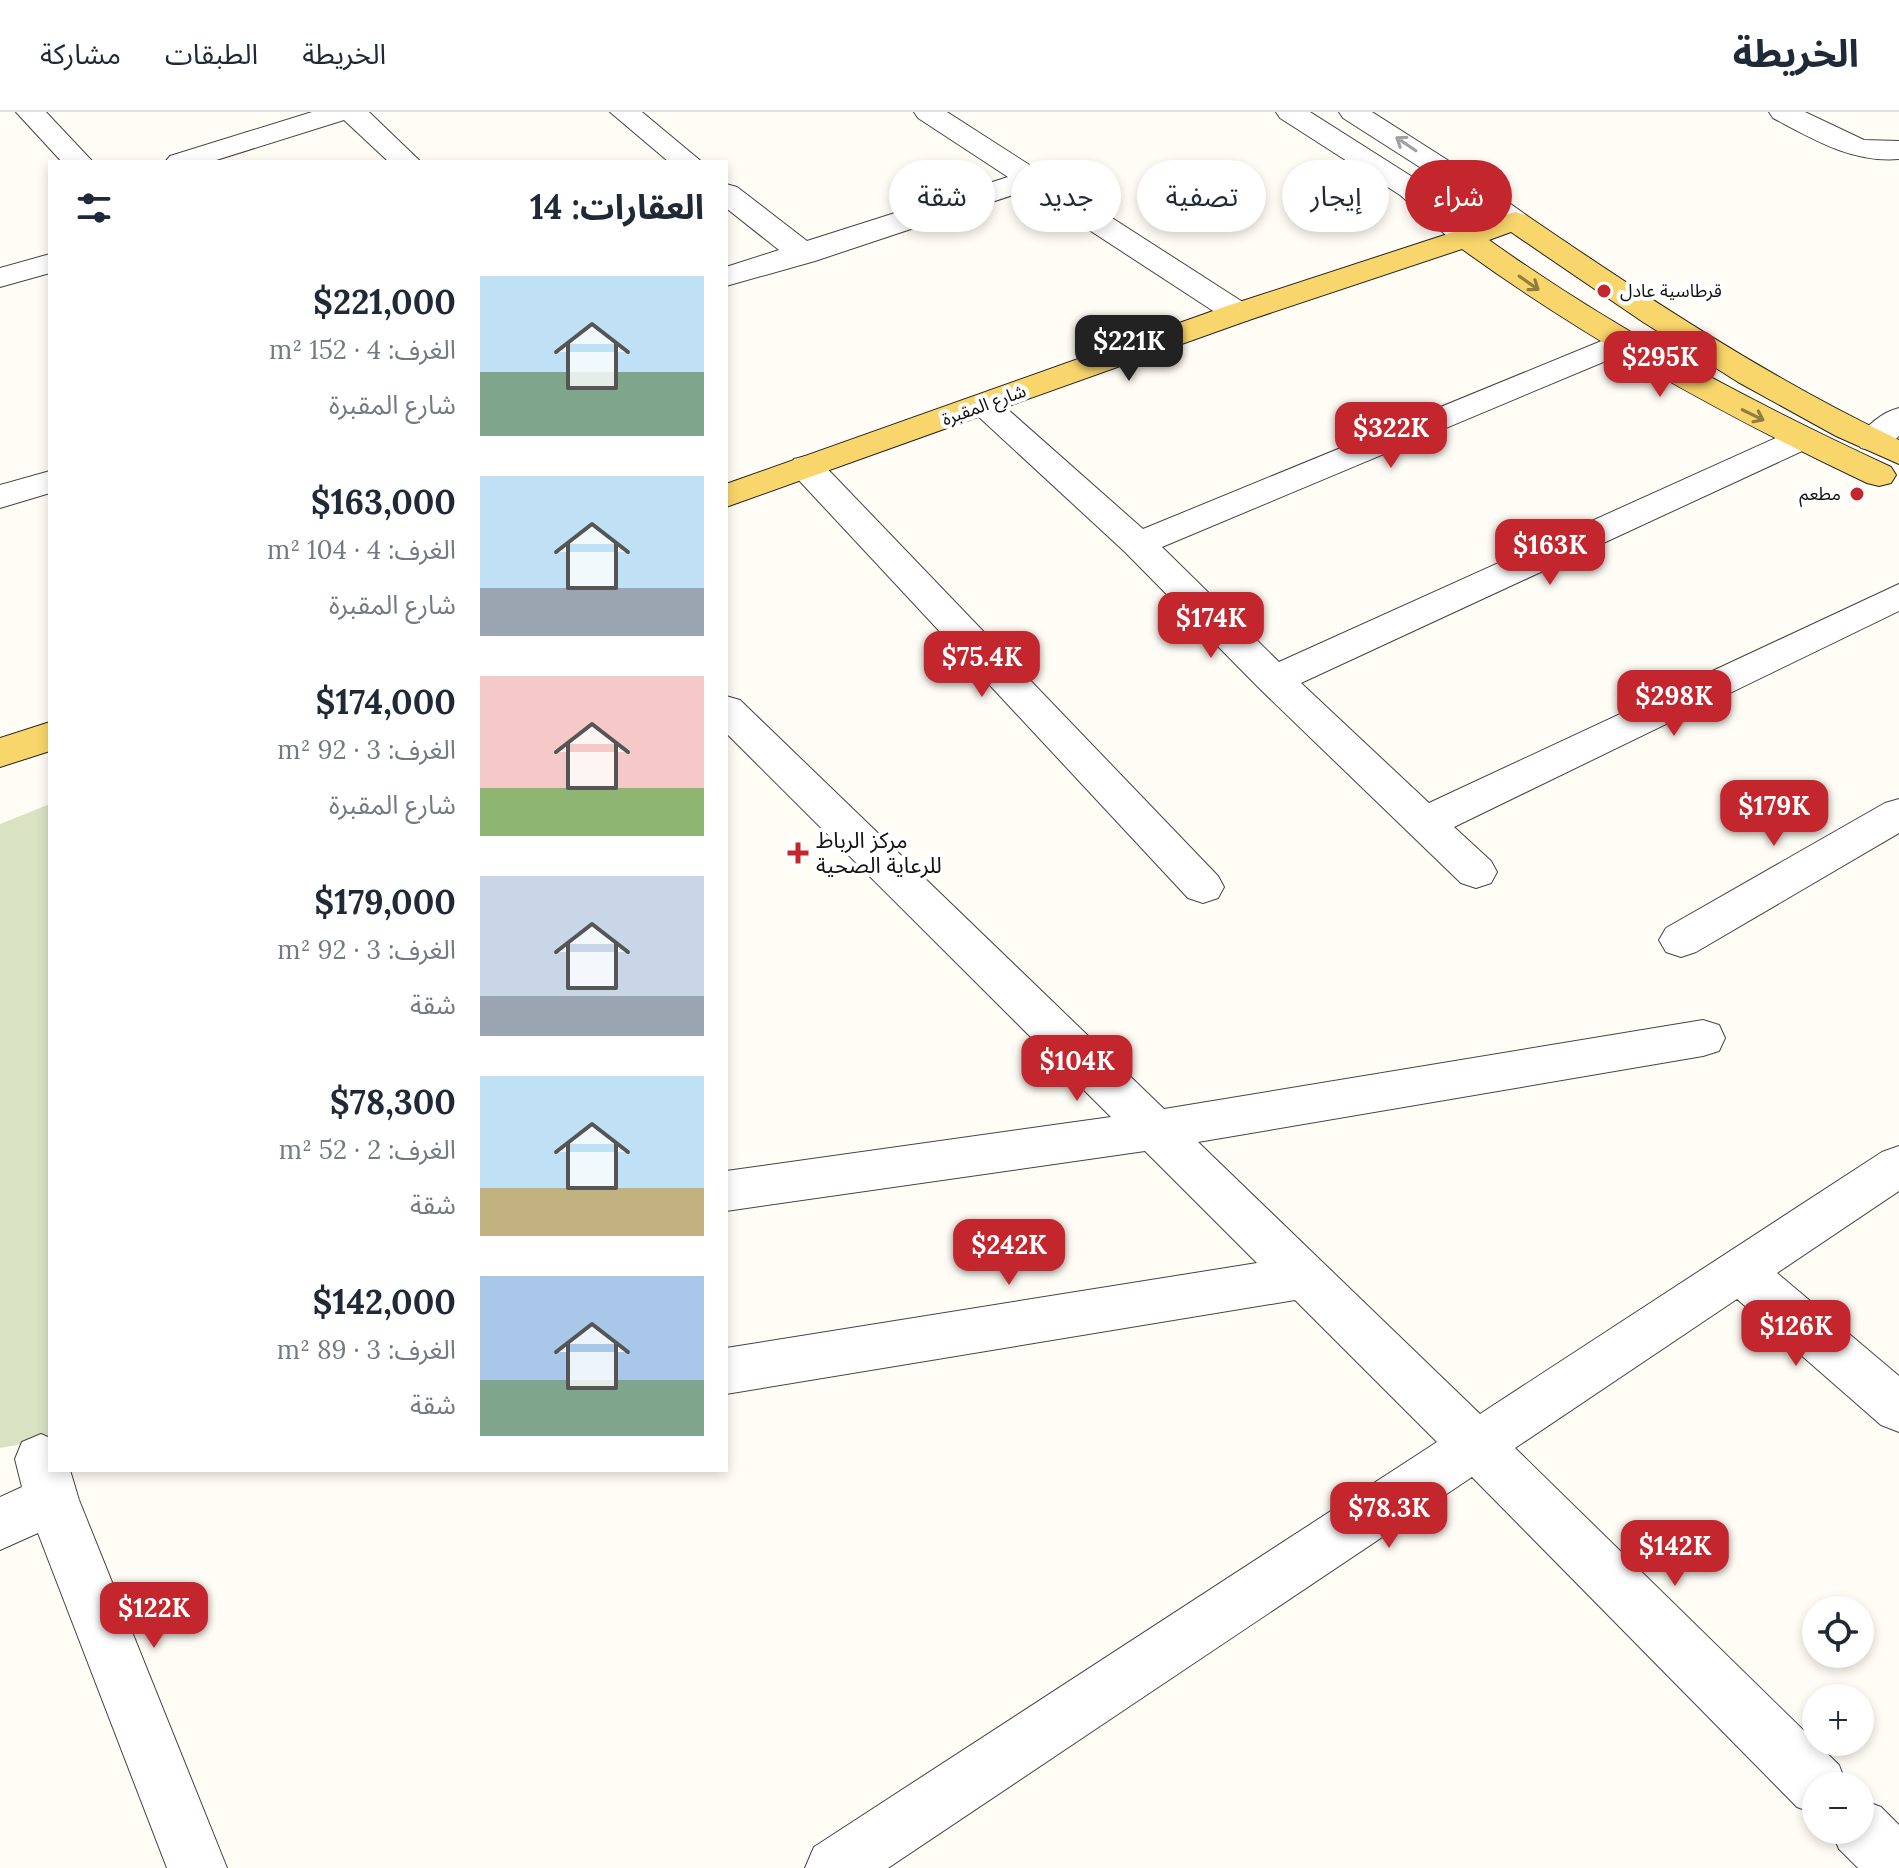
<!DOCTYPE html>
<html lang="ar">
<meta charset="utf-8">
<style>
body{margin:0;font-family:Lora,"Noto Sans Arabic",serif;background:#f2f2f3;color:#1f2937;direction:rtl;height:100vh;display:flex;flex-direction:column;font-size:30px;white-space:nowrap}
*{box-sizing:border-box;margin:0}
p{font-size:26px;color:#747a83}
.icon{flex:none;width:44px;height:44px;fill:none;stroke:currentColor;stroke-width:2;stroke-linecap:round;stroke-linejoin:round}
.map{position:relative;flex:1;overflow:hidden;direction:ltr}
.side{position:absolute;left:48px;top:48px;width:680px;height:1312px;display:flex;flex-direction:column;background:#fff;border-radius:0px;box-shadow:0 4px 12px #0003;direction:rtl}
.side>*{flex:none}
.guide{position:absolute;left:752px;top:48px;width:760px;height:72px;direction:rtl;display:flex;gap:16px}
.controls{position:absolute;left:1802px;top:1484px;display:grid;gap:16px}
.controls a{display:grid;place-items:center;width:72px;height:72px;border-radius:50%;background:#fff;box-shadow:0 4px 12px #0003;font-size:40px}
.price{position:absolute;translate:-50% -68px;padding:0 18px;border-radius:16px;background:#c4262e;color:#fff;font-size:26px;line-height:52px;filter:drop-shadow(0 2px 4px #0008)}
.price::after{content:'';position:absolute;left:50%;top:48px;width:24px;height:18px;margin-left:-12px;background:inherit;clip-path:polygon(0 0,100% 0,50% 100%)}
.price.selected{background:#222;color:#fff}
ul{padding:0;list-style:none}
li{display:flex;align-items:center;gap:24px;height:200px;padding:0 24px}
li span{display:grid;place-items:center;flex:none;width:224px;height:160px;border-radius:0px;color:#555}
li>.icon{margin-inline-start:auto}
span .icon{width:96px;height:96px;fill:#fffc;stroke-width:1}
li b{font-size:34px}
h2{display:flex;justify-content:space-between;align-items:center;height:96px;padding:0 24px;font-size:34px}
.chip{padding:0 28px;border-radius:36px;background:#fff;box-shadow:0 4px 12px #0003;font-size:28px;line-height:72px}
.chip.selected{background:#c4262e;color:#fff}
header{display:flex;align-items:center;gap:48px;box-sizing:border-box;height:112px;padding:0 40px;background:#fff;border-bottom:2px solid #e0e1e3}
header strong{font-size:38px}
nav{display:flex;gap:44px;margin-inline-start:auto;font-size:28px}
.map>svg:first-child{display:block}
.cemetery{fill:#d9e3c4}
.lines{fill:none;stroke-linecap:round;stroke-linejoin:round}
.minor-casing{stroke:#444;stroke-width:2}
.major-casing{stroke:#222;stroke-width:2}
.minor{fill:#fff;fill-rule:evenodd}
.major{fill:#f9d66b;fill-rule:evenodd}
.oneway{stroke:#a0a0a0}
.oneway2{stroke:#917d42}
.poi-dot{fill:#c4262e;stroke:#fff;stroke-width:3}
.labels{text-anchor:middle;stroke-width:8;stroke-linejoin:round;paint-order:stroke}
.far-poi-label{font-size:18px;fill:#111;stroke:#fff;text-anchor:start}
.far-street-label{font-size:18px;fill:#111;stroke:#fff}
.poi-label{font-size:22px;fill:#111;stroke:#fff;text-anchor:start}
</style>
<header>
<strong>الخريطة</strong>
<nav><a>الخريطة</a><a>الطبقات</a><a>مشاركة</a></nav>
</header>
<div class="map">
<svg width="1899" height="1756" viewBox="0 0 1899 1756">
<rect width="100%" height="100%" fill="#fffdf5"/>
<path class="cemetery" d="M 50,692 L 50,1327 L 0,1336 L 0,712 Z"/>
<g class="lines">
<defs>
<path id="minor" d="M 16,0 L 46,0 L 93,50 L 62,50 Z
M 312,0 L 369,0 L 421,50 L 389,50 L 344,8 L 210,50 L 165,50 L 170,44 Z
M 610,0 L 642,0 L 702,50 L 669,50 Z
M 914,0 L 947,0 L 1249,194 L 1254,201 L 1249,208 L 1238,211 L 1227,208 L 1028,78 L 815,149 L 726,174 L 726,155 L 779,138 L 726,96 L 726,72 L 737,75 L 807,129 L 1008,65 L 918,6 Z
M 1276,0 L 1310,0 L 1422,71 L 1481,125 L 1477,131 L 1466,134 L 1455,131 L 1400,83 L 1280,6 Z
M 1339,0 L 1372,0 L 1460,56 L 1526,103 L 1530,109 L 1526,115 L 1515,118 L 1504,115 L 1440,68 L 1343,6 Z
M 1769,0 L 1805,0 L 1864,28 L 1899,29 L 1899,47 C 1852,51 1813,27 1773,6 Z
M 50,142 L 50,161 L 0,175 L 0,156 Z
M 1621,221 L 1632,224 L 1637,231 L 1632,238 L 1162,435 L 1279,550 L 1789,320 L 1801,317 L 1813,320 L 1818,327 L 1813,334 L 1301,571 L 1429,691 L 1899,472 L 1899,499 L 1454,715 L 1491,749 L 1497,760 L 1491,771 L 1476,776 L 1461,771 L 1260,577 L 1125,440 L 967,294 L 972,287 L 984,284 L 996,287 L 1143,417 Z
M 1899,296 L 1899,324 C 1886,336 1879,341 1861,336 L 1856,329 C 1866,314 1882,300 1899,296 Z
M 806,344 L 818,347 L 1218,764 L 1224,775 L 1218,786 L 1203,791 L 1188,786 L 794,363 L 789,355 L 794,347 Z
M 50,359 L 50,381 L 0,396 L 0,373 Z
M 726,584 L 740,588 L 1164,997 L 1703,908 L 1719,913 L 1725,926 L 1719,939 L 1703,944 L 1198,1030 L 1480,1302 L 1882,1040 L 1899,1034 L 1899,1079 L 1777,1161 L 1899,1264 L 1899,1320 L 1881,1313 L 1737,1187 L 1515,1336 L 1839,1653 L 1847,1674 L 1816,1674 L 1816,1702 L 1797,1695 L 1472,1365 L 888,1756 L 805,1756 L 814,1735 L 1437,1330 L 1295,1188 L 726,1282 L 726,1236 L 1257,1151 L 1145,1039 L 726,1099 L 726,1059 L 1111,1005 L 726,621 Z
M 1899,687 L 1899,721 L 1696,840 L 1681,845 L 1666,840 L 1659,828 L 1666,816 L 1885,691 Z
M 41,1322 L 50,1326 L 50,1358 L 70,1358 L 79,1388 L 227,1756 L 167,1756 L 38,1421 L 0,1438 L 0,1385 L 22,1375 L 15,1347 L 22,1330 Z
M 1860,1687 L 1881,1695 L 1899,1713 L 1899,1756 L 1858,1756 L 1839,1737 L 1831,1718 L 1860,1718 Z"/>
<path id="major" d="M 1515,100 L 1526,103 C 1646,185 1767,265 1899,328 L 1899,352 L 1836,324 L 1738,270 L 1643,210 L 1511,120 L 1489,128 C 1615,218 1751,290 1891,355 L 1896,363 L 1891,371 L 1879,374 L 1867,371 C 1725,304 1589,229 1462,137 L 1249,208 L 726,395 L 726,372 L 1227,194 Z
M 50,610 L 50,639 L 0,655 L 0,626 Z"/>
</defs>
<use href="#minor" class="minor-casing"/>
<use href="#major" class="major-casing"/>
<use href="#minor" class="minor"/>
<use href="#major" class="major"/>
</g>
<defs><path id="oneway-shaft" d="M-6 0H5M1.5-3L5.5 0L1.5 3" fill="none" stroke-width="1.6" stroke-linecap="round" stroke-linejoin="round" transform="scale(2)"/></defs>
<use class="oneway" href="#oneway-shaft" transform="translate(1406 32) rotate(-146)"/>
<g class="oneway2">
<use href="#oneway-shaft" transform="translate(1529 171) rotate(35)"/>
<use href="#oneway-shaft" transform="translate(1753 303) rotate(26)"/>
</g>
<g class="poi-dot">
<circle cx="1604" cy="179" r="8"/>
<circle cx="1857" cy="382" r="8"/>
<path d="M794 729h8v8h8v8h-8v8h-8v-8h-8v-8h8z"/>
</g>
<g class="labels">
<g class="far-poi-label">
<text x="1620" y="185">قرطاسية عادل</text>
<text x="1841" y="388" text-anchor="end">مطعم</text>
</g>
<g class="far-street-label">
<text transform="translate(984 293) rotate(-20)" y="6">شارع المقبرة</text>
</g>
<g class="poi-label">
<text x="816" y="736">مركز الرباط<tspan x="816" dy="25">للرعاية الصحية</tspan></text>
</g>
</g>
</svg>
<div class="controls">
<a><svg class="icon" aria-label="locate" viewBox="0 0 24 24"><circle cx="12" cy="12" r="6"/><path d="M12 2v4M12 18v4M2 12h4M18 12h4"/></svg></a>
<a>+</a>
<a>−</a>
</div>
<b class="price selected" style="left:1129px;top:271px">$221K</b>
<b class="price" style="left:1660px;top:287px">$295K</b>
<b class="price" style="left:1391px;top:358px">$322K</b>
<b class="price" style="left:1550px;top:475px">$163K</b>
<b class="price" style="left:1211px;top:548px">$174K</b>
<b class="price" style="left:982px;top:587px">$75.4K</b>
<b class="price" style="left:1674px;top:626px">$298K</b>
<b class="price" style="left:1774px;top:736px">$179K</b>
<b class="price" style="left:1077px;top:991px">$104K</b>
<b class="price" style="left:1009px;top:1175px">$242K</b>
<b class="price" style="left:1796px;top:1256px">$126K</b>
<b class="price" style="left:1389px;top:1438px">$78.3K</b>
<b class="price" style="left:1675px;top:1476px">$142K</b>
<b class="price" style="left:154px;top:1538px">$122K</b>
<div class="guide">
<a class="chip selected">شراء</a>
<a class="chip">إيجار</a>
<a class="chip">تصفية</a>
<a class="chip">جديد</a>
<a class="chip">شقة</a>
</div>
<section class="side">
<h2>العقارات: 14<svg class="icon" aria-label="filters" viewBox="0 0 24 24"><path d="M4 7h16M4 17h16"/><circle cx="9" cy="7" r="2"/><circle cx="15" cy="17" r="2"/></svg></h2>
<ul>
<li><span style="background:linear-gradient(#bfe0f5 60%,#7fa58c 0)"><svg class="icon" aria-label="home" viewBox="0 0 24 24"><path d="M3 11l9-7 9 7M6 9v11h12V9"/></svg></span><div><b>$221,000</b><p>الغرف: 4 · 152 m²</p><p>شارع المقبرة</p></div></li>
<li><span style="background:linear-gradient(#bfe0f5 70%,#9aa5b1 0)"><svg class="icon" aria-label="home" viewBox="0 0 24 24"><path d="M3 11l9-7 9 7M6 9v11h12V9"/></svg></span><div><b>$163,000</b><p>الغرف: 4 · 104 m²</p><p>شارع المقبرة</p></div></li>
<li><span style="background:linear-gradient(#f6c9c9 70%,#8fb573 0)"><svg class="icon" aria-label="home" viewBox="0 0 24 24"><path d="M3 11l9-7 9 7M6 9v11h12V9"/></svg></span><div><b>$174,000</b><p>الغرف: 3 · 92 m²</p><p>شارع المقبرة</p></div></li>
<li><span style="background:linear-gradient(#c9d6e8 75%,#9aa5b1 0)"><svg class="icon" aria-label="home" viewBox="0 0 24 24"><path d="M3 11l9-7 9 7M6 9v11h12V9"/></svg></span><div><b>$179,000</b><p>الغرف: 3 · 92 m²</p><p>شقة</p></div></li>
<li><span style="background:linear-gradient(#bfe0f5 70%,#c2b280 0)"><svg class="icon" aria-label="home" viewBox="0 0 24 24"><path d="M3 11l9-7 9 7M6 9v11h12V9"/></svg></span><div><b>$78,300</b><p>الغرف: 2 · 52 m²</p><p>شقة</p></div></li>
<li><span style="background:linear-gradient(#a9c7e8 65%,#7fa58c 0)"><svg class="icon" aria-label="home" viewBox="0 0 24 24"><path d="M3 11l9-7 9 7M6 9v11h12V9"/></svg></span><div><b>$142,000</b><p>الغرف: 3 · 89 m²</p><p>شقة</p></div></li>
</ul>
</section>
</div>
